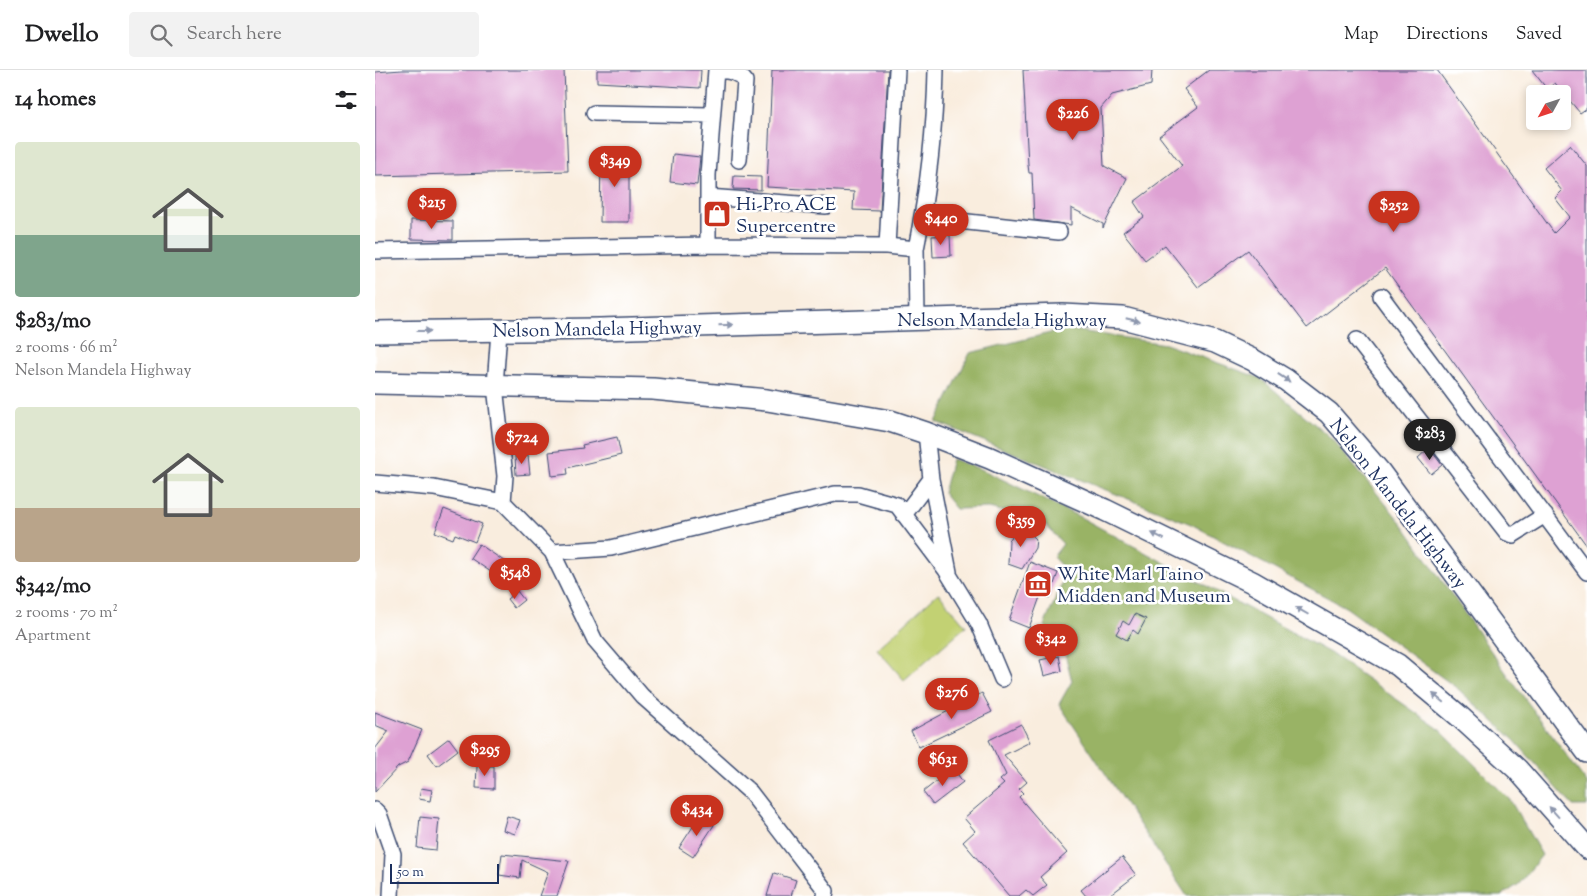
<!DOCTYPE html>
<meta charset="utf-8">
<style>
body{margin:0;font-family:"Sorts Mill Goudy",serif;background:#f2f2f2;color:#202124;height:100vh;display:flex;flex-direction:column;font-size:19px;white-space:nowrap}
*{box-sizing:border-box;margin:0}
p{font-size:16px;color:#757577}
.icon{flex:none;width:28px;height:28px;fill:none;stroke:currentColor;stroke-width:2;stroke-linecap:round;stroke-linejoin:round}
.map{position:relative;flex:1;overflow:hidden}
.side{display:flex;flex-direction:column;background:#fff;width:375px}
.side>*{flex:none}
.needle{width:32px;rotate:230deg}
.controls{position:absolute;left:1151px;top:15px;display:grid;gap:10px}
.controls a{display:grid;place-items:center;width:45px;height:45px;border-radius:5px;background:#fff;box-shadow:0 2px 8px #0003;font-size:25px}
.scale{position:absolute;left:15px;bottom:12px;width:109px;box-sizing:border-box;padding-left:5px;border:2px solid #1b2f5e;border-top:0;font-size:14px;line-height:18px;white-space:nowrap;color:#1b2f5e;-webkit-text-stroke:4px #fff;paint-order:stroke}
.price{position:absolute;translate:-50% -42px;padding:0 11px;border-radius:18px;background:#c8321e;color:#fff;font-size:16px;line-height:32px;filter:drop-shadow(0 1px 2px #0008)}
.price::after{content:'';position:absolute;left:50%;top:30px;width:15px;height:11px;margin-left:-8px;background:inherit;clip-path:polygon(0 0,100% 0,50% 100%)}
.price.on{background:#222;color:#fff}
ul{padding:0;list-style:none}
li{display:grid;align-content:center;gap:10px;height:265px;padding:0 15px}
li span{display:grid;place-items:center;height:155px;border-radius:5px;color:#555}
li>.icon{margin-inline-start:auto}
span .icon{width:90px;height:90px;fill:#fffc;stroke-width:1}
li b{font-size:21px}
h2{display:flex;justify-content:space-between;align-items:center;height:60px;padding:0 15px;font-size:21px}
header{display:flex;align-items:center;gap:30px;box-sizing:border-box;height:70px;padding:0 25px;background:#fff;border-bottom:1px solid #e0e0e0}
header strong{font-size:24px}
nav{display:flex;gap:28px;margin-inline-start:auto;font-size:18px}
.search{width:350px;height:45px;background:#f2f2f2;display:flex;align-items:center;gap:12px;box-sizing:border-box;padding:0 18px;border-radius:5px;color:#757577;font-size:19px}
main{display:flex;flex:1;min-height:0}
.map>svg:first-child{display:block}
.green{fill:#c2d173;stroke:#6e8068}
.forest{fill:#99b365;stroke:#5a7162}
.building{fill:#dea1d3}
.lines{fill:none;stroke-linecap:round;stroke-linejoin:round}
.minor-casing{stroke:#3c4c71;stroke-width:18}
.highway-casing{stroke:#3c4c71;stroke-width:24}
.minor{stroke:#fff;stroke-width:15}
.highway{stroke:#fff;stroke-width:21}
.oneway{fill:#8d97ae}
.labels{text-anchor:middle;stroke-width:5;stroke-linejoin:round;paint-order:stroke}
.poi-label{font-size:19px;fill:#1b2f5e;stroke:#fff;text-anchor:start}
.street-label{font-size:19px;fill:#1b2f5e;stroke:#fff}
</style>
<header>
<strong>Dwello</strong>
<div class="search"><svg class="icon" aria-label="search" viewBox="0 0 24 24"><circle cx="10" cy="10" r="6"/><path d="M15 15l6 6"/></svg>Search here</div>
<nav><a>Map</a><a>Directions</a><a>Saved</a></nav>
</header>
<main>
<section class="side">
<h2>14 homes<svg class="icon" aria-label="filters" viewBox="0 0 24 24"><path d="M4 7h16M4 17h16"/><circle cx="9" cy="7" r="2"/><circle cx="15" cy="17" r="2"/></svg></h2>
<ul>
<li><span style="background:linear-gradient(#dfe7d0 60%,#7fa58c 0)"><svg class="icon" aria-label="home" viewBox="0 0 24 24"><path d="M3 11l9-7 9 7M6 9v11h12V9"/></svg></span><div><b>$283/mo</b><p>2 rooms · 66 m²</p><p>Nelson Mandela Highway</p></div></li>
<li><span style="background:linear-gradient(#dfe7d0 65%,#b9a48a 0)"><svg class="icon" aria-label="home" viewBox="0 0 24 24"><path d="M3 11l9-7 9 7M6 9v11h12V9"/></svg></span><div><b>$342/mo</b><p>2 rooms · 70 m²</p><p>Apartment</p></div></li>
</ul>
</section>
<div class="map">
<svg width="1212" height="826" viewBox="0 0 1212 826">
<rect width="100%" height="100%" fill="#fff"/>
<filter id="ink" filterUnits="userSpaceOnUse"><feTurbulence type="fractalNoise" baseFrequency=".02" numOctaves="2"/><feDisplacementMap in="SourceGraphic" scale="10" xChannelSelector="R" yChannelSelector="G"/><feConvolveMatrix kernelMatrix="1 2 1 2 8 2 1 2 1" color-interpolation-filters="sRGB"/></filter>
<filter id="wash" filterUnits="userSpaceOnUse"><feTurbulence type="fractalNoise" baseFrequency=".0096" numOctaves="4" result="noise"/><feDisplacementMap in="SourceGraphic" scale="20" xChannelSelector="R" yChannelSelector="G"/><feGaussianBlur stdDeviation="1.12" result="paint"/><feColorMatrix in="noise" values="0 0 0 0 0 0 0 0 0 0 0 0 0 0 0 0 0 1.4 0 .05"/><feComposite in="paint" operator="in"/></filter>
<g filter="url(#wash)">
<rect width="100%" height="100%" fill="#f9edde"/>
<path class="green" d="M 563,523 L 591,556 L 529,610 L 502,579 Z"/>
<path class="forest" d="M 691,259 L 790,274 L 885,308 L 956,368 L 1029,456 L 1134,607 L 1212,713 L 1212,736 L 1198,736 L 1139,670 L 1083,619 L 972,538 L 816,454 L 561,352 L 595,283 Z
M 577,389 L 608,400 L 707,448 L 955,583 L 1063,658 L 1135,730 L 1167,785 L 1144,814 L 1126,826 L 812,826 L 684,634 L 697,611 L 688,576 L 669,556 L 692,502 L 678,487 L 688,474 L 667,451 L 614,438 L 581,439 L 568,423 Z"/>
<g id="blocks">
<path class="building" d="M 27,0 L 189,0 L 193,101 L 0,106 L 0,2 Z
M 222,0 L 326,0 L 325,18 L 222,12 Z
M 397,0 L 513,0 L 505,141 L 478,140 L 479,122 L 392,117 Z
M 648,0 L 777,0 L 776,15 L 737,25 L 726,38 L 729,96 L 752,108 L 728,158 L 728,154 L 696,138 L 696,155 L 659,150 L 657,103 L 654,103 L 653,95 Z
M 834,0 L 1062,0 L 1179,163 L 1195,147 L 1180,128 L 1187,121 L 1169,98 L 1195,75 L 1212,96 L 1212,476 L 1010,198 L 932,258 L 873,180 L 823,217 L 790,175 L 770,190 L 748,162 L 769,147 L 759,132 L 807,96 L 784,66 L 823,37 L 809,19 Z
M 1157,0 L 1212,0 L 1212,38 L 1205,43 L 1180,13 L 1172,19 Z
M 226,84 L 254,84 L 254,152 L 225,152 Z
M 298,84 L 325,87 L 322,115 L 295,112 Z
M 359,106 L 386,107 L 386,120 L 358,119 Z
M 36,150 L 78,151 L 78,170 L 36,169 Z
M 575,165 L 576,186 L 558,187 L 557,166 Z
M 147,359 L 149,372 L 136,373 L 134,360 Z
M 242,367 L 246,385 L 192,398 L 193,404 L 177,406 L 174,382 L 208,378 L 207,375 Z
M 1054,378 L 1067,395 L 1056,404 L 1043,388 Z
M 153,385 L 155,404 L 141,405 L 140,386 Z
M 69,439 L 107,454 L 100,472 L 80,464 L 78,469 L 60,462 Z
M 643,460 L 652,460 L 661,469 L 660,478 L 647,499 L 633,494 L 634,470 Z
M 104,474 L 145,502 L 138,512 L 121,500 L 119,504 L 95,488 Z
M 655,492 L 683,503 L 674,528 L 666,524 L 654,558 L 634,550 Z
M 142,521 L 149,530 L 139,538 L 132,529 Z
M 760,544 L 771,549 L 763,564 L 758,560 L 752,570 L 741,564 L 748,551 L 754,555 Z
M 684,586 L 687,601 L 669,606 L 665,590 Z
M 607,623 L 617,642 L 544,677 L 536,661 Z
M 0,642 L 47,660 L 33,692 L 23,697 L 0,722 L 0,679 L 14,661 L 0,655 Z
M 646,654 L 655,672 L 629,685 L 652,712 L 644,719 L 648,723 L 644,727 L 692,783 L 665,807 L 672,815 L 658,826 L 651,820 L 644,826 L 634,826 L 588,772 L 600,761 L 589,748 L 629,714 L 625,710 L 631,705 L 614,670 Z
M 74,668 L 83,680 L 62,696 L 53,684 Z
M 102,696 L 119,696 L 119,719 L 101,718 Z
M 578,698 L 588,712 L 558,735 L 548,722 Z
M 46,718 L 57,720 L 55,731 L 44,729 Z
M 132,746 L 145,750 L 140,764 L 128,760 Z
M 325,746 L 339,755 L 318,787 L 304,778 Z
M 45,747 L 64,749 L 61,780 L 42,778 Z
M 127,784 L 194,791 L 182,826 L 164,826 L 173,802 L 147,790 L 145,808 L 124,805 Z
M 747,787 L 761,805 L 734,826 L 711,826 L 706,820 Z
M 399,803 L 421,810 L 416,826 L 392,826 Z"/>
</g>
</g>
<g filter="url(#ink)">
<use href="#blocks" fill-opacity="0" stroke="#3c4c71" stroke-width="1"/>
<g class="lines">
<defs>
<path id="minor" d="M 341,0 C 352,1 363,1 370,11 L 364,90
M 219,43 L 336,45
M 333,127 L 451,136
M 547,147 L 684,162
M 333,175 L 333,105 L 341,0
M 512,176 L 522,0
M 541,179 C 553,119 560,61 561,0
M 0,181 L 333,175 L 512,176 L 541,179 L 542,249
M 1006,226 L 1212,502
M 124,261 L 120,316 L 130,406 L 128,432 L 177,482 L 220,571 L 267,626 L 375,722 L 451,821 L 450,826
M 982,270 L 1132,463 L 1138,465 L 1170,445
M 551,363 L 556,409 L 574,502
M 0,413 L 59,418 L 128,432
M 529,445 L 556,409
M 177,482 L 236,478 L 460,424 L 483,424 L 522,435 L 571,500 L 604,554 L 627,609
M 0,740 L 4,744 L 18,784 L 16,826"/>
<path id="highway" d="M 0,262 L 225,259 L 688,245 L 748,248 L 840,272 L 878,290 L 911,310 L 954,343 L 1004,401 L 1212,682
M 0,313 L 278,319 L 392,330 L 515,351 L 551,363 L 615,388 L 730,440 L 877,512 L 1023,595 L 1084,646 L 1142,699 L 1212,778"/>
</defs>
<use href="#minor" class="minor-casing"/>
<use href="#highway" class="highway-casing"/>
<use href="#minor" class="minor"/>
<use href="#highway" class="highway"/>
</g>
<defs><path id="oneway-solid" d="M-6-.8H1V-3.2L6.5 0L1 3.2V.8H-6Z" transform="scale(1.25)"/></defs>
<g class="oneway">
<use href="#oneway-solid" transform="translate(758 250) rotate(13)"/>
<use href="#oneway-solid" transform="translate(351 255) rotate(-2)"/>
<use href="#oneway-solid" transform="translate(49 261)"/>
<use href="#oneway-solid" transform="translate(909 308) rotate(34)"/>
<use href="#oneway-solid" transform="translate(783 466) rotate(-154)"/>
<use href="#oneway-solid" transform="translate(927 541) rotate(-150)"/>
<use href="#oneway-solid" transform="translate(1063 628) rotate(-140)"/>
<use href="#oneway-solid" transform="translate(1179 742) rotate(-132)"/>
</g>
</g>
<defs>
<symbol id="shop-square" viewBox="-11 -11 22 22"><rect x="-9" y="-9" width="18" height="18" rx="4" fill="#c8321e" stroke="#fff"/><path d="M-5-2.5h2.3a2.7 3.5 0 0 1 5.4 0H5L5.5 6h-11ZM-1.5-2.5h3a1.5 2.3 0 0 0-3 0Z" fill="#fff"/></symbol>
<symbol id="museum-square" viewBox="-11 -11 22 22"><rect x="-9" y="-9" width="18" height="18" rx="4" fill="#c8321e" stroke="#fff"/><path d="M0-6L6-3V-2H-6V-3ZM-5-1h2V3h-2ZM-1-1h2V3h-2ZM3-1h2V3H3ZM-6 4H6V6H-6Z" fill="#fff"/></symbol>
</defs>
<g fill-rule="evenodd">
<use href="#shop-square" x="326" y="128" width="32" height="32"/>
<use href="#museum-square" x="647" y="498" width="32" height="32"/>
</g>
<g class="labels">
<g class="poi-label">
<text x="361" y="140">Hi-Pro ACE<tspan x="361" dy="22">Supercentre</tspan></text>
<text x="682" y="510">White Marl Taino<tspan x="682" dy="22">Midden and Museum</tspan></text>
</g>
<g class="street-label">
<text x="627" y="256">Nelson Mandela Highway</text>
<text transform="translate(222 258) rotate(-1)" y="7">Nelson Mandela Highway</text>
<text transform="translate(1024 433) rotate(52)" y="7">Nelson Mandela Highway</text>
</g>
</g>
</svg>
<div class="controls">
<a><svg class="needle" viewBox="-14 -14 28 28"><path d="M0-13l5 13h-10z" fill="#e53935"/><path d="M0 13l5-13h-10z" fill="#757577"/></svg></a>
</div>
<div class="scale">50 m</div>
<b class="price" style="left:698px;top:71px">$226</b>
<b class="price" style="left:240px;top:118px">$349</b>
<b class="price" style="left:57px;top:160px">$215</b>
<b class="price" style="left:1019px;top:163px">$252</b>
<b class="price" style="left:566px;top:176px">$440</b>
<b class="price on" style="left:1055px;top:391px">$283</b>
<b class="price" style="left:147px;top:395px">$724</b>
<b class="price" style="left:646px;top:478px">$359</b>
<b class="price" style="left:140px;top:530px">$548</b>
<b class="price" style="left:676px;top:596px">$342</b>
<b class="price" style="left:577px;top:650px">$276</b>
<b class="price" style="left:110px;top:707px">$295</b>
<b class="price" style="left:568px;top:717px">$631</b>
<b class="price" style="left:322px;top:767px">$434</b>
</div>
</main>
